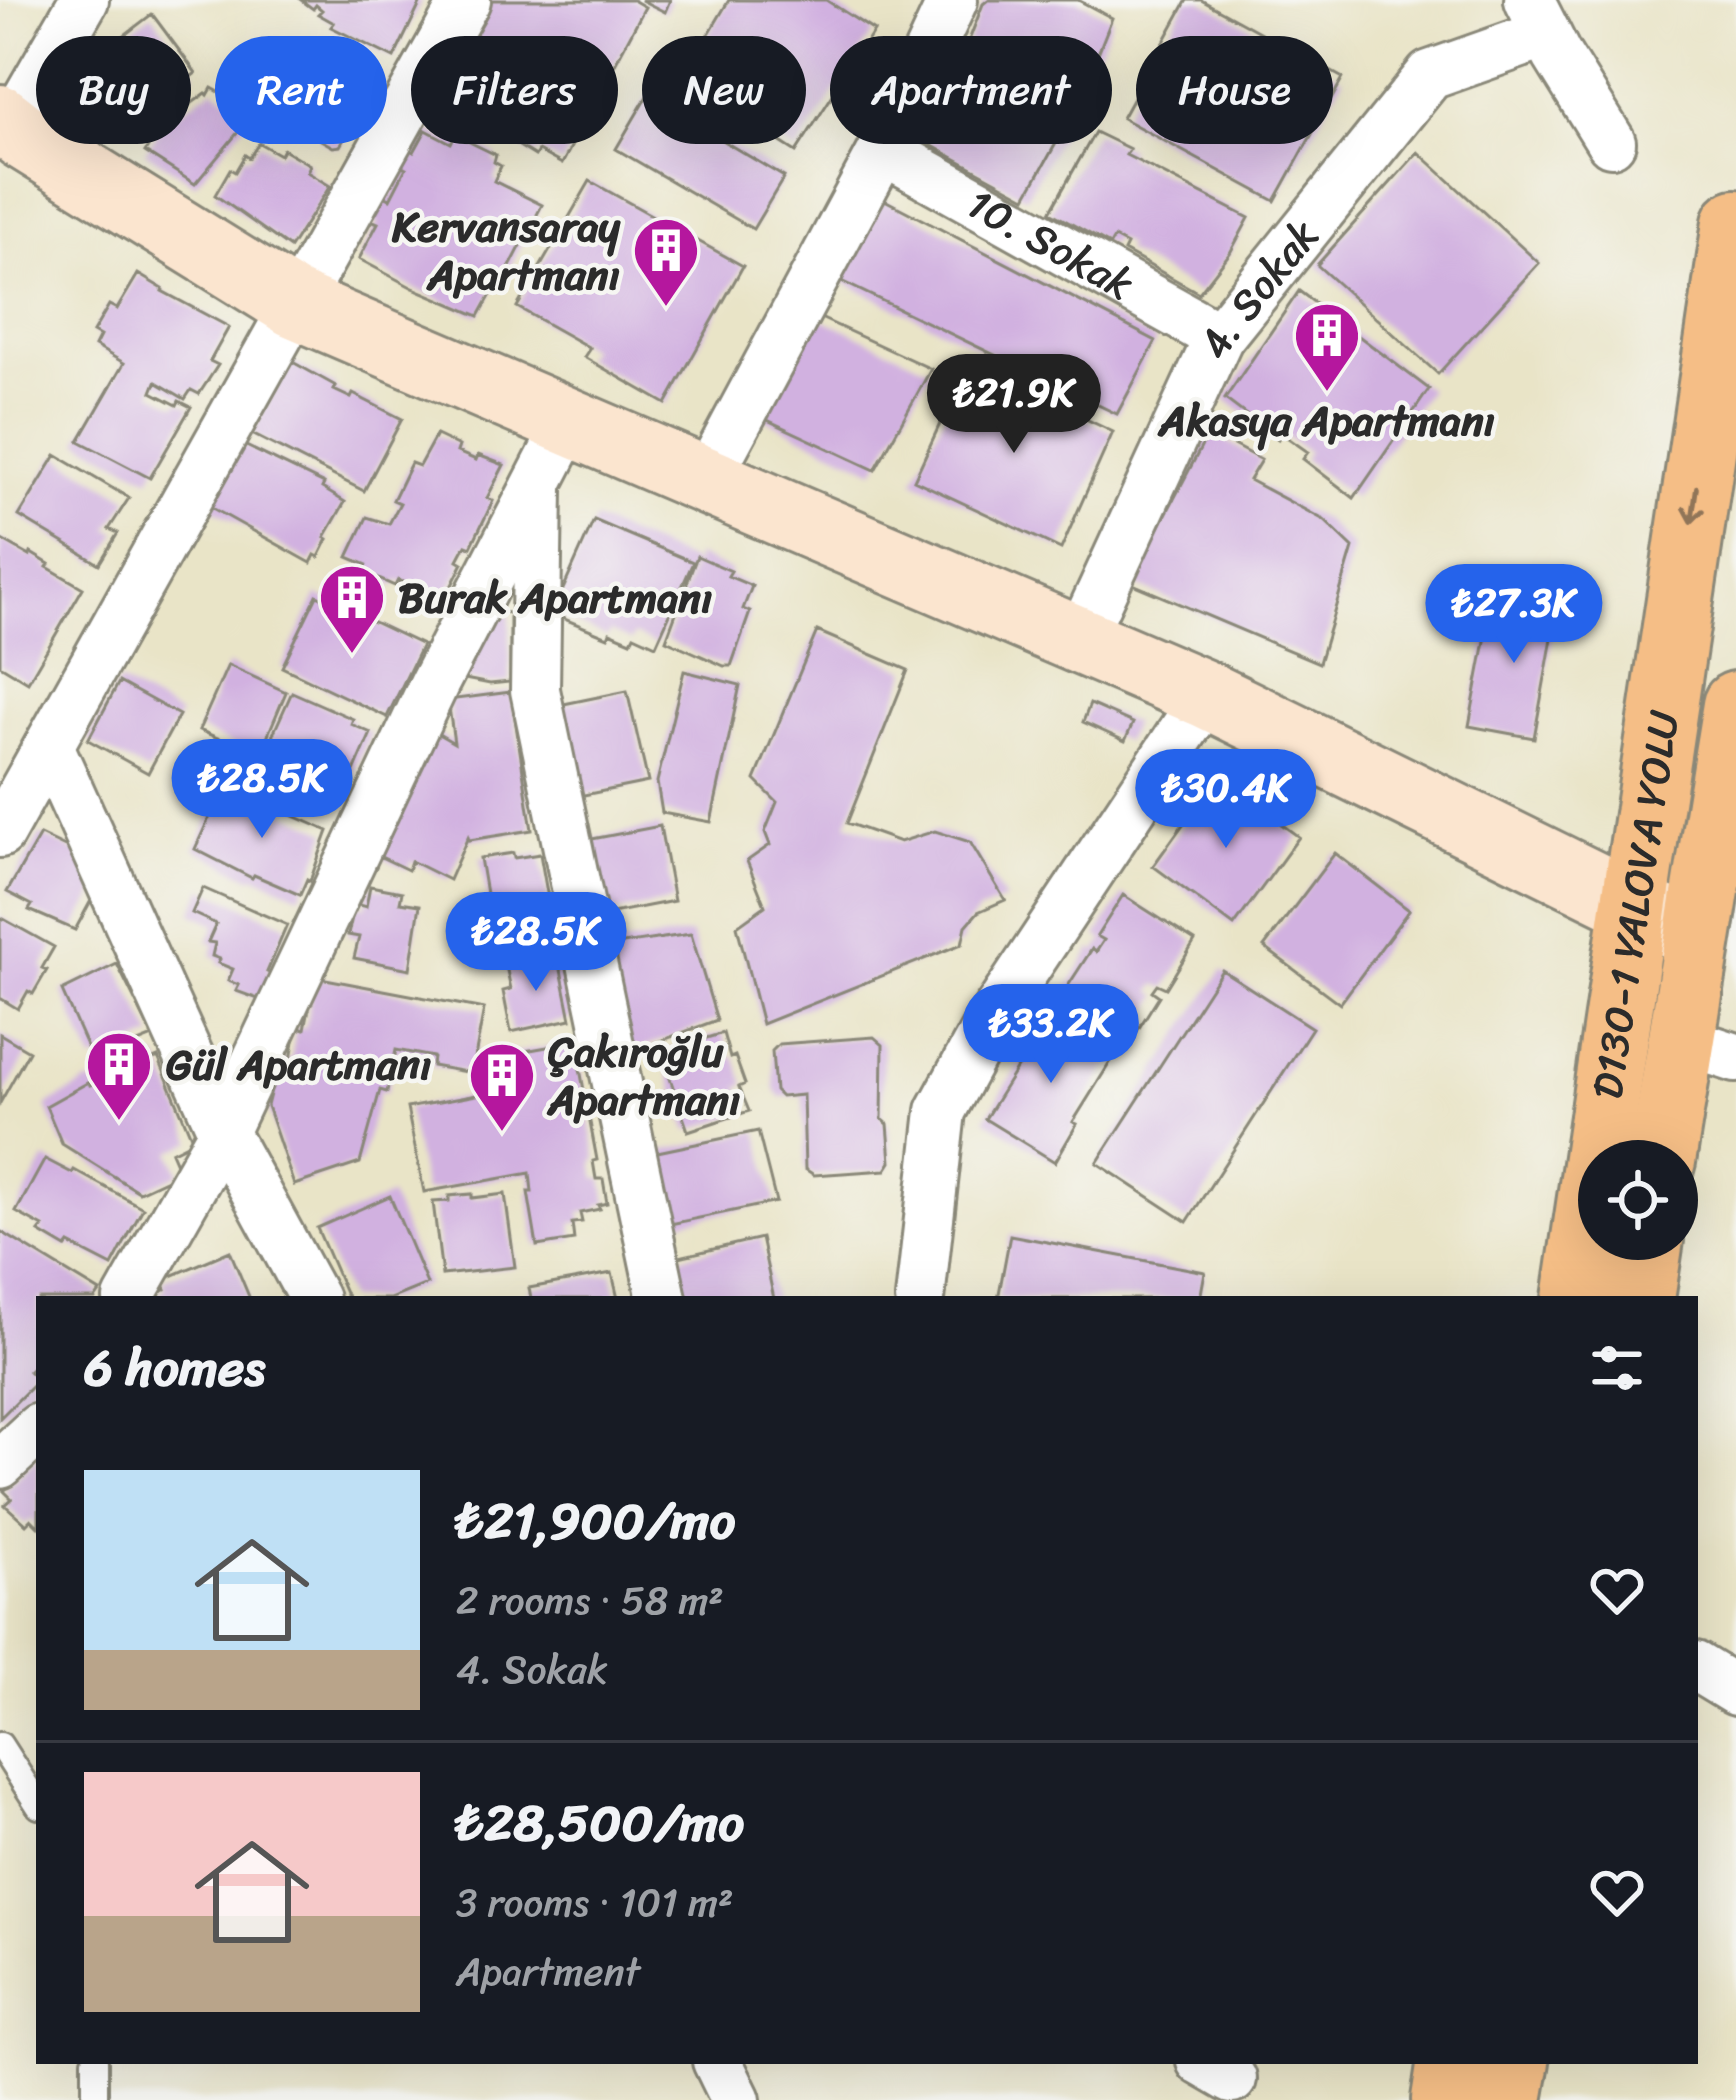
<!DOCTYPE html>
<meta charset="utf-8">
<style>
body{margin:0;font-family:Sriracha,sans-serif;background:#20242c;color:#f1f3f6;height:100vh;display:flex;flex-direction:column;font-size:45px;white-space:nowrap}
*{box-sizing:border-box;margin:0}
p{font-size:39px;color:#9ea1a6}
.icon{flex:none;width:66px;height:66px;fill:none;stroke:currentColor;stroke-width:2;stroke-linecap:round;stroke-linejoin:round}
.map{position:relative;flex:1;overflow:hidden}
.drawer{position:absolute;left:36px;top:1296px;width:1662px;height:768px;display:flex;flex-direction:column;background:#171b24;border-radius:0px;box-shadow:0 12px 48px #0002}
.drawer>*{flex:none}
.hud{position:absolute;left:36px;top:36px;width:1665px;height:108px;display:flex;gap:24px}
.tools{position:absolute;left:1578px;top:1140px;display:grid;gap:24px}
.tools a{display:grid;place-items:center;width:120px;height:120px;border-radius:50%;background:#171b24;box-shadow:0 12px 48px #0002;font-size:60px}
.price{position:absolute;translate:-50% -102px;padding:0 27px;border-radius:42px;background:#2563eb;color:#fff;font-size:39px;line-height:78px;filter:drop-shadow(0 3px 6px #0008)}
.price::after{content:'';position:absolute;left:50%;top:72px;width:36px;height:27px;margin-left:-18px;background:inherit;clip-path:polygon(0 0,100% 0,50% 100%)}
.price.current{background:#222;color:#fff}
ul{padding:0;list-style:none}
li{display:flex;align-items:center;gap:36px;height:300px;padding:0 48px}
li+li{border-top:3px solid #363941}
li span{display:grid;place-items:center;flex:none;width:336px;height:240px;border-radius:0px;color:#555}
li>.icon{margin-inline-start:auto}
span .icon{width:144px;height:144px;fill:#fffc;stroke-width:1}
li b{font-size:51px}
h2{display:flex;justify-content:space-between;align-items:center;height:144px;padding:0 48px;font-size:51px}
.pill{padding:0 42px;border-radius:54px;background:#171b24;box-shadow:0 12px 48px #0002;font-size:42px;line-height:108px}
.pill.current{background:#2563eb;color:#fff}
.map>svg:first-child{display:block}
.building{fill:#d1b1e0}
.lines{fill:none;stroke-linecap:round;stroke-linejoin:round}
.lane-casing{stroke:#8a8879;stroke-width:30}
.street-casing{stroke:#8a8879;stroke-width:54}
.secondary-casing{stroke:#8a8879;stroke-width:72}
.highway-casing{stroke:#8a8879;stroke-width:72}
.lane{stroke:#fff;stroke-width:24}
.street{stroke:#fff;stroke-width:48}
.secondary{stroke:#fbe5cf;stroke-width:66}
.highway{stroke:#f5be86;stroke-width:66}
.oneway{stroke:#907458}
.labels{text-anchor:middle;stroke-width:9;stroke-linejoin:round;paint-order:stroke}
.poi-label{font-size:42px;font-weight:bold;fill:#2b2b2b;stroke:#f6f6f2;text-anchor:start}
.street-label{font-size:42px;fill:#2b2b2b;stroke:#f6f6f2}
</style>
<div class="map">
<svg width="1736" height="2100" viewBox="0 0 1736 2100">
<rect width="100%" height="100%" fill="#f6f6f2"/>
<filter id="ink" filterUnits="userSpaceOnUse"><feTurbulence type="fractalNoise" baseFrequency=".00833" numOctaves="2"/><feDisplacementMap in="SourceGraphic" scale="24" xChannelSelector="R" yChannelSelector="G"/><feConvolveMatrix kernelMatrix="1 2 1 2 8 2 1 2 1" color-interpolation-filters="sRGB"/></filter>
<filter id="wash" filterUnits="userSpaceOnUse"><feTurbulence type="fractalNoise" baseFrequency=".004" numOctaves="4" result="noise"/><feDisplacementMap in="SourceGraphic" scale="48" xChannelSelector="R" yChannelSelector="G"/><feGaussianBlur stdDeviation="2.7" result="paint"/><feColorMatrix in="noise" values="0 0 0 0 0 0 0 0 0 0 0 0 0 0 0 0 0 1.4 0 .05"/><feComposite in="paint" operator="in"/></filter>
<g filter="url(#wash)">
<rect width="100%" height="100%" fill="#e9e4c7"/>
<g id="blocks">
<path class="building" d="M 301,0 L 422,0 L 394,58 L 331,27 L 334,23 L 318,14 L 322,10 L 316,5 L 313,9 Z
M 490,0 L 633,0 L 645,7 L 562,164 L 538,151 L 535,156 L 514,143 L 517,137 L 483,118 L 480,122 L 459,110 L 462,104 L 438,92 Z
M 641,0 L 670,0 L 665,12 Z
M 729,0 L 826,0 L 874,31 L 796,152 L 682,79 Z
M 988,0 L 1078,0 L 1112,18 L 1078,104 L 1026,197 L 916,137 L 963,47 L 966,48 L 983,4 Z
M 1187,0 L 1201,0 L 1343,78 L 1275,201 L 1122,118 Z
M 152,14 L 196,73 L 121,130 L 107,111 L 101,115 L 72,75 Z
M 286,41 L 371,90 L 340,146 L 333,147 L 319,139 L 322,134 L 261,96 L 275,70 L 269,66 Z
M 212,88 L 239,103 L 235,111 L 249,119 L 195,184 L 145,152 L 162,125 L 206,93 L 208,95 Z
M 647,96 L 784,177 L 753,229 L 616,149 Z
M 426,130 L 451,143 L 455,135 L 496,155 L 494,162 L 501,166 L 494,181 L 542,205 L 501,284 L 498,282 L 479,316 L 413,288 L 359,259 L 378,223 L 371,220 L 384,196 L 390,199 L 406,168 L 400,165 L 409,149 L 414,152 Z
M 1095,132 L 1130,149 L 1126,155 L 1249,218 L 1230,253 L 1199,293 L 1124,251 L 1127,245 L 1114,238 L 1110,245 L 1050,212 Z
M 259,143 L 280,155 L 283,149 L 310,165 L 307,172 L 330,186 L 290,248 L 215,195 L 230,169 L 235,172 L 245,155 L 249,158 Z
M 1418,152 L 1539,263 L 1438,374 L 1317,265 Z
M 590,181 L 743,266 L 666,404 L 584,357 L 590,348 L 517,307 Z
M 875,195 L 1156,341 L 1117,414 L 837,279 Z
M 138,274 L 163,289 L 162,291 L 229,327 L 210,361 L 218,365 L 199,394 L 191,390 L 185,399 L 156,382 L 152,392 L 177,405 L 179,401 L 191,407 L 150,478 L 79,441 L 124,363 L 95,346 L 100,336 L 93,332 L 109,305 L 117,309 Z
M 1299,291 L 1429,389 L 1354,498 L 1303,459 L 1308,452 L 1281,433 L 1278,439 L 1225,399 Z
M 814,315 L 931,369 L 875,470 L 761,417 Z
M 289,360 L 336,386 L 334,390 L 351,398 L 353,394 L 402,419 L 364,491 L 252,434 Z
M 968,363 L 1113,432 L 1061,549 L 914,480 Z
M 1209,432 L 1261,460 L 1249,480 L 1324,520 L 1353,548 L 1319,663 L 1130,583 Z
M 436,435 L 459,446 L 457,452 L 476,460 L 478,455 L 504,465 L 487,498 L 493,501 L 471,547 L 466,545 L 458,560 L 463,563 L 448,593 L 442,590 L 438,597 L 398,580 L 395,586 L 363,572 L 367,565 L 348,557 L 367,517 L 389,524 L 400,503 L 393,500 L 411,463 L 419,466 Z
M 240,443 L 324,484 L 322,488 L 345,502 L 325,537 L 328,539 L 319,557 L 315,555 L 311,563 L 205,504 Z
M 56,455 L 129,498 L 109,529 L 118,533 L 99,564 L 19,516 Z
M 594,520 L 693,562 L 656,645 L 634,635 L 631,641 L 610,632 L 608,637 L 552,614 Z
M 0,539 L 30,556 L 31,553 L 49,564 L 47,567 L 83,588 L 28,682 L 0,665 Z
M 697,556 L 731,571 L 728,576 L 752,586 L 743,609 L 750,612 L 731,666 L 724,666 L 666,640 Z
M 1494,593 L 1558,605 L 1534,738 L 1469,726 Z
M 317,595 L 422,645 L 387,717 L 282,667 Z
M 479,610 L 510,613 L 510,682 L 490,684 L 455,677 Z
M 817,631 L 908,670 L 847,823 L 900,842 L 935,831 L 970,842 L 1005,900 L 978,912 L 966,926 L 962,944 L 762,1024 L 737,926 L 765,906 L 747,861 L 770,845 L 765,832 L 777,802 L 755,780 Z
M 228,665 L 286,692 L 259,756 L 199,730 Z
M 684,671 L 740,685 L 711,822 L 662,813 L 657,782 Z
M 119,682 L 179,715 L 148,773 L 88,740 Z
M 627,691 L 648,782 L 579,796 L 559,705 Z
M 292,692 L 353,719 L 351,724 L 371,733 L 340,804 L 319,795 L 317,800 L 256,772 Z
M 511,692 L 532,830 L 469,840 L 468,837 L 449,880 L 411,861 L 408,870 L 379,856 L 433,731 L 454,743 L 448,700 Z
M 1090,704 L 1133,723 L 1125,741 L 1083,722 Z
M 1217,777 L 1299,837 L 1234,926 L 1153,866 Z
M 224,785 L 328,831 L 310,881 L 307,879 L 300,895 L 254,875 L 252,878 L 195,849 Z
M 660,826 L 674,901 L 602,915 L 587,840 Z
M 40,835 L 90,859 L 100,884 L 75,930 L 29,910 L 32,905 L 7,892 Z
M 513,853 L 514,858 L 540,854 L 553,926 L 493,935 L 480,858 Z
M 1335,853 L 1409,910 L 1340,1004 L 1264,947 Z
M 370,886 L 402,892 L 400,902 L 420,905 L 410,969 L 354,958 L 359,937 L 348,935 L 355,904 L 366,907 Z
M 203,888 L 287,925 L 267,972 L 272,974 L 258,999 L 236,991 L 239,985 L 228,981 L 233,969 L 218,963 L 220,959 L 212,956 L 215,943 L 208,942 L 216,924 L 192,913 Z
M 1123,895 L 1195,941 L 1166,988 L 1157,984 L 1152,991 L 1159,996 L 1134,1036 L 1064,992 L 1092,949 L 1096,952 L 1104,940 L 1097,936 Z
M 0,917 L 54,947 L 42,968 L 47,970 L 33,994 L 28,991 L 18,1009 L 0,998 Z
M 691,934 L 717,1020 L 625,1054 L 602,947 Z
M 558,955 L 571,1019 L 511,1032 L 503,991 L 511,989 L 506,966 Z
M 117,964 L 153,1037 L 93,1061 L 62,991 Z
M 1222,970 L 1312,1028 L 1187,1222 L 1097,1163 Z
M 315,977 L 484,1009 L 472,1073 L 432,1066 L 433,1057 L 396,1050 L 387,1092 L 380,1090 L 360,1163 L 294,1185 L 267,1106 L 279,1058 L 291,1061 L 296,1027 L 305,1029 Z
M 1053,1010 L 1116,1053 L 1073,1122 L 1077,1124 L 1055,1162 L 985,1119 Z
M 723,1033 L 730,1058 L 735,1056 L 745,1084 L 739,1087 L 749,1111 L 688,1131 L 661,1052 Z
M 0,1034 L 29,1051 L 0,1103 Z
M 874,1037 L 883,1045 L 882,1119 L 888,1124 L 891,1162 L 886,1170 L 814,1175 L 805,1169 L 803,1095 L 781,1097 L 775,1091 L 772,1051 L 779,1044 Z
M 575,1042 L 597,1160 L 593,1161 L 596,1179 L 603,1179 L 607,1203 L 598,1205 L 600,1209 L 580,1213 L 582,1222 L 572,1223 L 574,1240 L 537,1246 L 528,1192 L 532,1192 L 530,1173 L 424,1192 L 407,1108 L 514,1088 L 508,1054 Z
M 158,1057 L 193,1141 L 171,1152 L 180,1173 L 139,1192 L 62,1144 L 46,1106 L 89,1082 L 90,1085 L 113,1077 L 111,1073 L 130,1064 L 132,1068 Z
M 758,1131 L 776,1202 L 661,1226 L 648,1154 Z
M 45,1159 L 72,1173 L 74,1170 L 143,1208 L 112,1266 L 69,1244 L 66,1248 L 39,1232 L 43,1227 L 16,1212 Z
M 472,1194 L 472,1198 L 505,1194 L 515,1267 L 442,1275 L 433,1202 L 449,1201 L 449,1196 Z
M 390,1196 L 427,1284 L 390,1299 L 348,1299 L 317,1228 Z
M 0,1231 L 100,1292 L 95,1299 L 39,1299 L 39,1361 L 29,1371 L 38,1380 L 0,1418 Z
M 1010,1235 L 1205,1272 L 1200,1299 L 998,1299 Z
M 761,1238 L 774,1299 L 675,1299 L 666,1260 Z
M 230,1251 L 250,1299 L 161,1299 L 158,1293 L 166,1289 L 162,1280 Z
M 612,1273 L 618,1299 L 531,1299 L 529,1288 Z
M 39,1455 L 39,1527 L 31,1519 L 26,1524 L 5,1505 L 12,1499 L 4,1491 Z"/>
</g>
</g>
<g filter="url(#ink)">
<use href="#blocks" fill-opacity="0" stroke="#8a8879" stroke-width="3"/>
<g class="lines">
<defs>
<path id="lane" d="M 0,1745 L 39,1806
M 95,2100 L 95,2061"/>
<g id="street">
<path d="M 1529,0 L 1557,55 L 1611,142"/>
<path d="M 11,127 L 84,0"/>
<path id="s1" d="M 883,150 L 1219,337"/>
<path d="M 706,480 L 883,150 L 953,0"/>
<path d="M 538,489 L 535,690 L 662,1299"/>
<path id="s2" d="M 1079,641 L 1219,337 L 1430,75 L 1546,34"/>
<path d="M 49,746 L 223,1132 L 314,1299"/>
<path d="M 0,833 L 466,0"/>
<path d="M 1681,1040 L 1736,1058"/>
<path d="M 128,1299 L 223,1132 L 434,684 L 570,421"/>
<path d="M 920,1299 L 941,1111 L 988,1025 L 1207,695"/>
<path d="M 0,1464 L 39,1428"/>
<path d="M 1695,1666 L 1736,1691"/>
<path d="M 717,2061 L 736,2100"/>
<path d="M 1201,2061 L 1232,2079"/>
</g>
<path id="secondary" d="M 0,118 L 23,136 L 294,304 L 1207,695 L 1697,936"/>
<g id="highway">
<path d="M 1662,1161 L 1736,705"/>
<path id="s3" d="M 1576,1299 L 1736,223"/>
<path d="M 1641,1299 L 1650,1239"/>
<path d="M 1445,2100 L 1451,2061"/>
<path d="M 1509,2100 L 1516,2061"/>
</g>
</defs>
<use href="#lane" class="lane-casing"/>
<use href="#street" class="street-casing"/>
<use href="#secondary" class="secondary-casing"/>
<use href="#highway" class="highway-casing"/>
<use href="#lane" class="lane"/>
<use href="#street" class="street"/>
<use href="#secondary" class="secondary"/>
<use href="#highway" class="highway"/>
</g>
<defs><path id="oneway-shaft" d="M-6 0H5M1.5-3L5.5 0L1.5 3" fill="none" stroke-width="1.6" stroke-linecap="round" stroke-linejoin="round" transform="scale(3)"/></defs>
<use class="oneway" href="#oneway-shaft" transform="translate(1694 505) rotate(98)"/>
</g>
<defs>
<symbol id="building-pin" viewBox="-11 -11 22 30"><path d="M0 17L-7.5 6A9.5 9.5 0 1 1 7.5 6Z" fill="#b5179e" stroke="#f6f6f2"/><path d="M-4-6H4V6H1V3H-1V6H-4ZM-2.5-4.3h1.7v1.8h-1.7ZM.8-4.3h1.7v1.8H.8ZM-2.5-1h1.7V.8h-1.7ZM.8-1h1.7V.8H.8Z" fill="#fff"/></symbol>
</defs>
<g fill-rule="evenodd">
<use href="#building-pin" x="628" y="212" width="76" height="104"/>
<use href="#building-pin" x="1289" y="297" width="76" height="104"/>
<use href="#building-pin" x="314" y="559" width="76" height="104"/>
<use href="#building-pin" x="81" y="1026" width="76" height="104"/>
<use href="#building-pin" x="464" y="1037" width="76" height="104"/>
</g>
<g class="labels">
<g class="poi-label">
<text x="620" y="241" text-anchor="end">Kervansaray<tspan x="620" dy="48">Apartmanı</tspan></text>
<text x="1327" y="435" text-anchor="middle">Akasya Apartmanı</text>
<text x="398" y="612">Burak Apartmanı</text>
<text x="548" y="1066">Çakıroğlu<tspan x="548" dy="48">Apartmanı</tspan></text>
<text x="166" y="1079">Gül Apartmanı</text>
</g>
<g class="street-label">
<text dy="15" stroke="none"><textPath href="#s1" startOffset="192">10. Sokak</textPath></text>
<text dy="15" stroke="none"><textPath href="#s2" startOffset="396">4. Sokak</textPath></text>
<text dy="15" stroke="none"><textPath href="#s3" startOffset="399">D130-1 YALOVA YOLU</textPath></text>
</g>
</g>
</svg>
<div class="tools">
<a><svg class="icon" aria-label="locate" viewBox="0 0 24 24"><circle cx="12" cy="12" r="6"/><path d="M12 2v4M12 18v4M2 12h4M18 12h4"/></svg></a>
</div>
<b class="price current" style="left:1014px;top:456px">₺21.9K</b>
<b class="price" style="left:1514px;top:666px">₺27.3K</b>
<b class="price" style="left:262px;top:841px">₺28.5K</b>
<b class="price" style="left:1226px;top:851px">₺30.4K</b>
<b class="price" style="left:536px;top:994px">₺28.5K</b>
<b class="price" style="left:1051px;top:1086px">₺33.2K</b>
<div class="hud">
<a class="pill">Buy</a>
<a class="pill current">Rent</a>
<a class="pill">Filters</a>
<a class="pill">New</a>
<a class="pill">Apartment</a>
<a class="pill">House</a>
</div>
<section class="drawer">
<h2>6 homes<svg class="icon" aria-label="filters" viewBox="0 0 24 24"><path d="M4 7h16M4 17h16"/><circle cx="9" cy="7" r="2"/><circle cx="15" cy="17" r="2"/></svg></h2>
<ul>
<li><span style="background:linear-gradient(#bfe0f5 75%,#b9a48a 0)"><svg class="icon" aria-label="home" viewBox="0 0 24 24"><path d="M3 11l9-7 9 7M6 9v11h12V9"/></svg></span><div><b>₺21,900/mo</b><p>2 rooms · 58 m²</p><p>4. Sokak</p></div><svg class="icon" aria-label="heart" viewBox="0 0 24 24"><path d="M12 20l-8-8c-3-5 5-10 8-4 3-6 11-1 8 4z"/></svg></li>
<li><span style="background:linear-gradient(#f6c9c9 60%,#b9a48a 0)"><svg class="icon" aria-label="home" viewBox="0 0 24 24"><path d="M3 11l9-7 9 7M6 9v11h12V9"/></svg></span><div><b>₺28,500/mo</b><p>3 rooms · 101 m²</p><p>Apartment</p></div><svg class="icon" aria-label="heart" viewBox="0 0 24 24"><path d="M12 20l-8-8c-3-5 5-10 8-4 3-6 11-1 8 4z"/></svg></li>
</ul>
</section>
</div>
